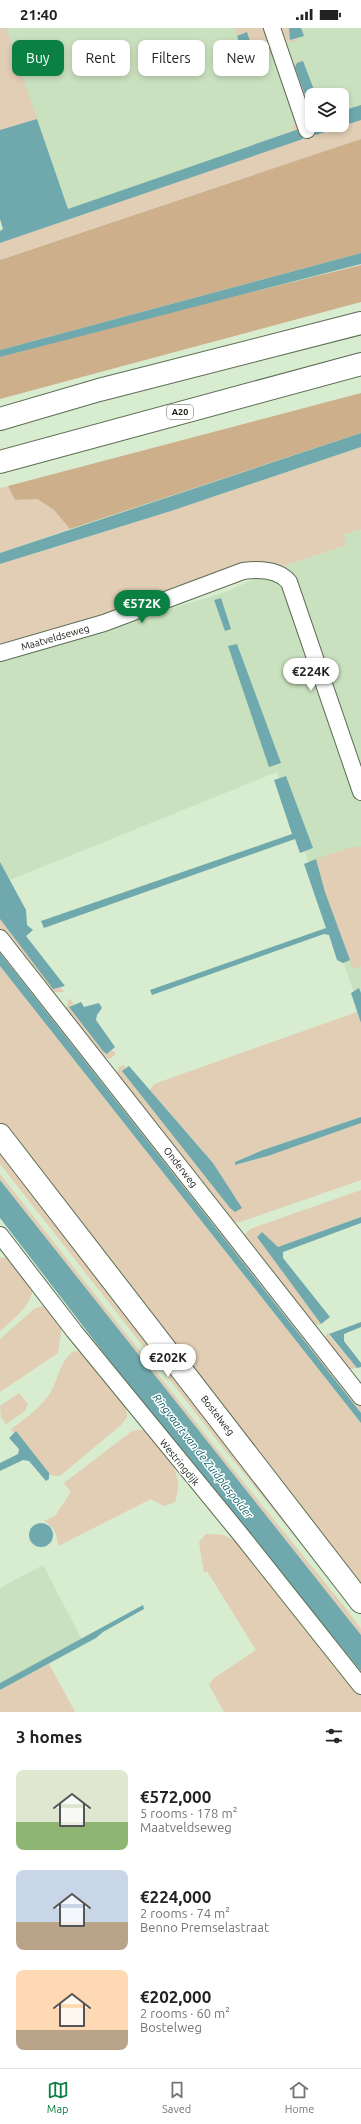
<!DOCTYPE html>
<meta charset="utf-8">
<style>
body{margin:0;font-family:Ubuntu,sans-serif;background:#f6f6f6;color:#222;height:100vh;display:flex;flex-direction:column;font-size:15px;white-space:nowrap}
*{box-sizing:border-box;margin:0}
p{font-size:13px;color:#767676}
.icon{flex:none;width:22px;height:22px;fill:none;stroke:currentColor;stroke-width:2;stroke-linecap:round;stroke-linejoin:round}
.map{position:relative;height:1684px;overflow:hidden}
.panel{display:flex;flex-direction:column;background:#fff;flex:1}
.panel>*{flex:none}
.hud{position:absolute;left:12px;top:12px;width:337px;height:36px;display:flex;gap:8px}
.fabs{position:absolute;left:305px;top:60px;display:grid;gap:8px}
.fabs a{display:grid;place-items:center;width:44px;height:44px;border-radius:8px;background:#fff;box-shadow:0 2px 6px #0003;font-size:20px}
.price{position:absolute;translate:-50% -34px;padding:0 9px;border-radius:14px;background:#fff;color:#222;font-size:13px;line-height:26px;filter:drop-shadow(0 1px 2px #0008)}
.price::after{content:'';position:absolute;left:50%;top:24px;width:12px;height:9px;margin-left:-6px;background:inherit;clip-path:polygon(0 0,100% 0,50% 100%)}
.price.on{background:#0b8043;color:#fff}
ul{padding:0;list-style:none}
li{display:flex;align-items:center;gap:12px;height:100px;padding:0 16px}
li span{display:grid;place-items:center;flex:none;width:112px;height:80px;border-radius:8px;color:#555}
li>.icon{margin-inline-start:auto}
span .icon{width:48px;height:48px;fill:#fffc;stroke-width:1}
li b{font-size:17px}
h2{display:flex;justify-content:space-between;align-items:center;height:48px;padding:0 16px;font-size:17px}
.pill{padding:0 14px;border-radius:8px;background:#fff;box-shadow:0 2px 6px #0003;font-size:14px;line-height:36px}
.pill.on{background:#0b8043;color:#fff}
.status{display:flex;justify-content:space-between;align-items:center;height:28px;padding:0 20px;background:#fff;direction:ltr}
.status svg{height:11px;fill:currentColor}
.menu{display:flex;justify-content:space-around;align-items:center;height:56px;border-top:1px solid #e0e0e0;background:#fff;font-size:11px;color:#767676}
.menu a{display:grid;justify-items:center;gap:2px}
.menu .on{color:#0b8043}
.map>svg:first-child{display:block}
.built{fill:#cae1bf}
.green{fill:#e2cdb5}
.forest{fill:#ceaf8b}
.water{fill:#6fa9ad}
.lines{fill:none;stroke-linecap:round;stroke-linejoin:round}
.street-casing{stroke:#5c6d54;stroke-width:18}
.secondary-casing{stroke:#5c6d54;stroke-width:24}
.highway-casing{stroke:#5c6d54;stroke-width:24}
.street{stroke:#fff;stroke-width:16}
.secondary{stroke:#fff;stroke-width:22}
.highway{stroke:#fff;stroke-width:22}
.labels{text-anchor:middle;stroke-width:3;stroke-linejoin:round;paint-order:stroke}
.shield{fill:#fff;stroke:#585d56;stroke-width:1}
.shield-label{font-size:9px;font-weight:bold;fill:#10170d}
.street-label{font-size:10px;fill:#10170d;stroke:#fff}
.water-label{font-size:11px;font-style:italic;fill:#075d62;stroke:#fff}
</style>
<div class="status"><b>21:40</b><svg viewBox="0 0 49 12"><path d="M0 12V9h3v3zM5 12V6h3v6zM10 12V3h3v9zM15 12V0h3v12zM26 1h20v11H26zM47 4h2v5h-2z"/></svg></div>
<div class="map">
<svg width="361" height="1684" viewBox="0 0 361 1684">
<rect width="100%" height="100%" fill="#d8ecd0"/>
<path class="built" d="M 0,0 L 361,0 L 361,83 L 342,89 L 342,67 L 312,67 L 312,97 L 9,204 L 0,178 Z
M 361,501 L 361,985 L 277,744 L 0,856 L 0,632 L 226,564 L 281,539 L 347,517 L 344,507 Z
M 43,1537 L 82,1612 L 0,1655 L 0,1560 Z"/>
<path class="green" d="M 0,0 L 6,0 L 37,91 L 0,102 Z
M 234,0 L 263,0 L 272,27 L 257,34 L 247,5 L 237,8 Z
M 278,0 L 289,0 L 291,12 L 298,10 L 299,12 L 293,14 L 282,11 Z
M 303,31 L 303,33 L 297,35 L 295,39 L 312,87 L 312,97 L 316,107 L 361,92 L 361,111 L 0,232 L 0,215 L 302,111 L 299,101 L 293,103 L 291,98 L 308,91 L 292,37 Z
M 361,419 L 361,501 L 344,507 L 347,517 L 281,539 L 120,581 L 0,617 L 0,536 L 171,483 Z
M 8,458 L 15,472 L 36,471 L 54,482 L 70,501 L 0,525 L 0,460 Z
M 352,819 L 361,819 L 361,938 L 353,941 L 325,864 L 316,831 Z
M 0,891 L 53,960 L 60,959 L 65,964 L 51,964 L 0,903 Z
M 0,915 L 361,1376 L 361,1385 L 0,925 Z
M 0,938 L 361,1395 L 361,1562 L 0,1095 Z
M 69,970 L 74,976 L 69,979 L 107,1026 L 112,1022 L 116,1026 L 110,1031 L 98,1027 L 65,985 Z
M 357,984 L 361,995 L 361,1089 L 263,1122 L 235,1134 L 236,1137 L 268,1128 L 361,1095 L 361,1152 L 240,1194 L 229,1194 L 191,1145 L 184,1131 L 158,1096 L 147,1089 L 116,1050 L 119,1039 L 124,1037 L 126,1040 L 122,1043 L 230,1180 L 235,1184 L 241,1180 L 213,1135 L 150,1062 L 154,1056 Z
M 0,1119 L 348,1574 L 224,1421 L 0,1136 Z
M 0,1146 L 220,1425 L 347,1582 L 361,1601 L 361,1607 L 0,1152 Z
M 361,1162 L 361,1189 L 278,1219 L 262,1204 L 257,1209 L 321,1296 L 310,1297 L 245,1213 L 244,1207 L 250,1201 Z
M 9,1229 L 33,1257 C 33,1278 14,1290 0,1303 L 0,1230 Z
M 42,1278 L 46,1279 L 62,1297 L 58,1325 L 0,1364 L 0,1311 L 34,1281 Z
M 328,1304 L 330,1309 L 357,1340 L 345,1342 L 323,1313 Z
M 74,1323 L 85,1324 L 126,1376 L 127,1389 L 121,1397 L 60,1448 L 49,1447 L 16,1403 L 14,1405 L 11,1401 C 25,1391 40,1380 50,1365 C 59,1351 60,1332 74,1323 Z
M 19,1365 L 28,1376 L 25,1383 L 6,1396 L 1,1389 L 0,1378 Z
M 138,1402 L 145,1402 C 164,1423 186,1443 175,1474 L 164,1478 L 151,1471 L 58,1518 C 57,1506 54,1499 44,1493 L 55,1488 L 71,1464 L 64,1455 L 132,1403 Z
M 206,1506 L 223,1507 L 242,1516 L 361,1665 L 361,1684 L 224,1684 L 209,1657 L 214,1650 L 256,1622 L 207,1543 L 204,1545 L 199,1514 Z
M 49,1636 L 75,1684 L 0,1684 L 0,1662 Z"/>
<path class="forest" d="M 361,111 L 361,225 L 0,322 L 0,232 Z
M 361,237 L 361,274 L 0,371 L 0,329 L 115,298 Z
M 361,365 L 361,405 L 70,501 L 54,482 L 37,471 L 15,472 L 8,458 Z"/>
<path class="water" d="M 289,0 L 301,0 L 304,8 L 290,12 Z
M 247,4 L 257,34 L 247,37 L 237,8 Z
M 303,33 L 316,67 L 312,67 L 312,87 L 295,39 L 297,35 Z
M 361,77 L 361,92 L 316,107 L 313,105 L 312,97 L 342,97 L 342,83 Z
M 37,91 L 68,181 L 299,101 L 303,111 L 0,215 L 0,203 L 3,201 L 0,191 L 0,102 Z
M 361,225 L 361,236 L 0,329 L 0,322 Z
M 361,405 L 361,419 L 171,483 L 0,536 L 0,525 Z
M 221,570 L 231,601 L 225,603 L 214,572 Z
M 237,616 L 281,735 L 269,739 L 228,618 Z
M 286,748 L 313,820 L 300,825 L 295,811 L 44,900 L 41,893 L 292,806 L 274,752 Z
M 316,831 L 325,864 L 350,932 L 343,935 L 337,932 L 329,907 L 324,906 L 152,967 L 150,962 L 326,900 L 304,836 Z
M 0,834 L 26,882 L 27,897 L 33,902 L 26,908 L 65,958 L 53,961 L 0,891 Z
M 0,925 L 361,1385 L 361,1395 L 0,938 Z
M 359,960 L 361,965 L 361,995 L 351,965 Z
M 81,974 L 84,979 L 99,975 L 102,980 L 97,987 L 96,992 L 115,1019 L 107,1026 L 103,1023 L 69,979 Z
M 129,1038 L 213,1135 L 242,1180 L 235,1184 L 230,1180 L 122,1043 Z
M 361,1089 L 361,1095 L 268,1128 L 235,1137 L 235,1134 L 263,1122 Z
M 0,1152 L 361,1607 L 361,1643 L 149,1384 L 0,1190 Z
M 361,1189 L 361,1195 L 283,1224 L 283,1230 L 330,1289 L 321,1296 L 257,1209 L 262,1204 L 278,1219 Z
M 361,1294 L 361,1299 L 344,1306 L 344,1313 L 361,1335 L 361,1339 L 357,1340 L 329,1306 Z
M 16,1403 L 49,1445 L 49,1451 L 46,1453 L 29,1433 L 23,1432 L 0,1443 L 0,1435 L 18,1426 L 19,1421 L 9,1410 Z
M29 1507a12 12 0 1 1 24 0a12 12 0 1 1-24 0Z
M 143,1577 L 144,1581 L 103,1604 L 96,1610 L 0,1662 L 0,1655 Z"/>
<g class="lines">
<defs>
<path id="street" d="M 272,0 L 307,102
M 0,625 L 104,595 L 243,543 C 259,541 278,541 289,554 L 361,764
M 0,910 L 361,1369
M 0,1207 L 74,1303 L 241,1507 L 361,1658"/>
<path id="secondary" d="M 0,1107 L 361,1574"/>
<path id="highway" d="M 0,391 L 99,362 L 361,295
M 0,434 L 361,336"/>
</defs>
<use href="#street" class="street-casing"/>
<use href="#secondary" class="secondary-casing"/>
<use href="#highway" class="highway-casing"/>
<use href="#street" class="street"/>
<use href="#secondary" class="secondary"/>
<use href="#highway" class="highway"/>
</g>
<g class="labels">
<rect class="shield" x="167" y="377" width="26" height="14" rx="3"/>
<g class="shield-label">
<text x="180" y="387">A20</text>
</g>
<g class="street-label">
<text transform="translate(55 609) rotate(-16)" y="4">Maatveldseweg</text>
<text transform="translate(181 1139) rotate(52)" y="4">Onderweg</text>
<text transform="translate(218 1387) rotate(52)" y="4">Bostelweg</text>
<text transform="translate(180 1434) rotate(51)" y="4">Westringdijk</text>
</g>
<g class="water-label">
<text transform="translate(203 1428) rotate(52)" y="4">Ringvaart van de Zuidplaspolder</text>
</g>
</g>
</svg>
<div class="fabs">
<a><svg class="icon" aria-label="layers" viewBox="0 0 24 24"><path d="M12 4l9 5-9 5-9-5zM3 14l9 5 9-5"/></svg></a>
</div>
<b class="price on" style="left:142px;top:596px">€572K</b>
<b class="price" style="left:311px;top:664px">€224K</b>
<b class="price" style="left:168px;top:1350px">€202K</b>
<div class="hud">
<a class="pill on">Buy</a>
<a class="pill">Rent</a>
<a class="pill">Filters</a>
<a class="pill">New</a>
</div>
</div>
<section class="panel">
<h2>3 homes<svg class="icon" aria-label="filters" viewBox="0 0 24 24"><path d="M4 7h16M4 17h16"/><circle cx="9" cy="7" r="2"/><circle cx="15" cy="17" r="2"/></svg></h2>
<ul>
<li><span style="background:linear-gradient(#dfe7d0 65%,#8fb573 0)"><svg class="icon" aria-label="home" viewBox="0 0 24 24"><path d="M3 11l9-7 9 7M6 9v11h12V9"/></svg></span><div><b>€572,000</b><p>5 rooms · 178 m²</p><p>Maatveldseweg</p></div></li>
<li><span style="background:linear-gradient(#c9d6e8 65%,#b9a48a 0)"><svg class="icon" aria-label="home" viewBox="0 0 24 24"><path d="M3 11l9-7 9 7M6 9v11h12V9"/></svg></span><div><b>€224,000</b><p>2 rooms · 74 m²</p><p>Benno Premselastraat</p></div></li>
<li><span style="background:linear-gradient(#ffd9b3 75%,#b9a48a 0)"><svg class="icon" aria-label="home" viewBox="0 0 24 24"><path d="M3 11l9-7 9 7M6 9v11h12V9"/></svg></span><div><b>€202,000</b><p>2 rooms · 60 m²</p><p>Bostelweg</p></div></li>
</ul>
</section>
<nav class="menu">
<a class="on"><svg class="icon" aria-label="map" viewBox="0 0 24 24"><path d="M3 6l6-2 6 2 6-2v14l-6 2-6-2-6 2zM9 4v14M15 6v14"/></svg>Map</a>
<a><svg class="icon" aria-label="saved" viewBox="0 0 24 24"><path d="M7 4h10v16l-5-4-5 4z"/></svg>Saved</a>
<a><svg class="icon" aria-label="home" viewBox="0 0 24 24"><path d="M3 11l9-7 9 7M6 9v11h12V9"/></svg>Home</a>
</nav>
